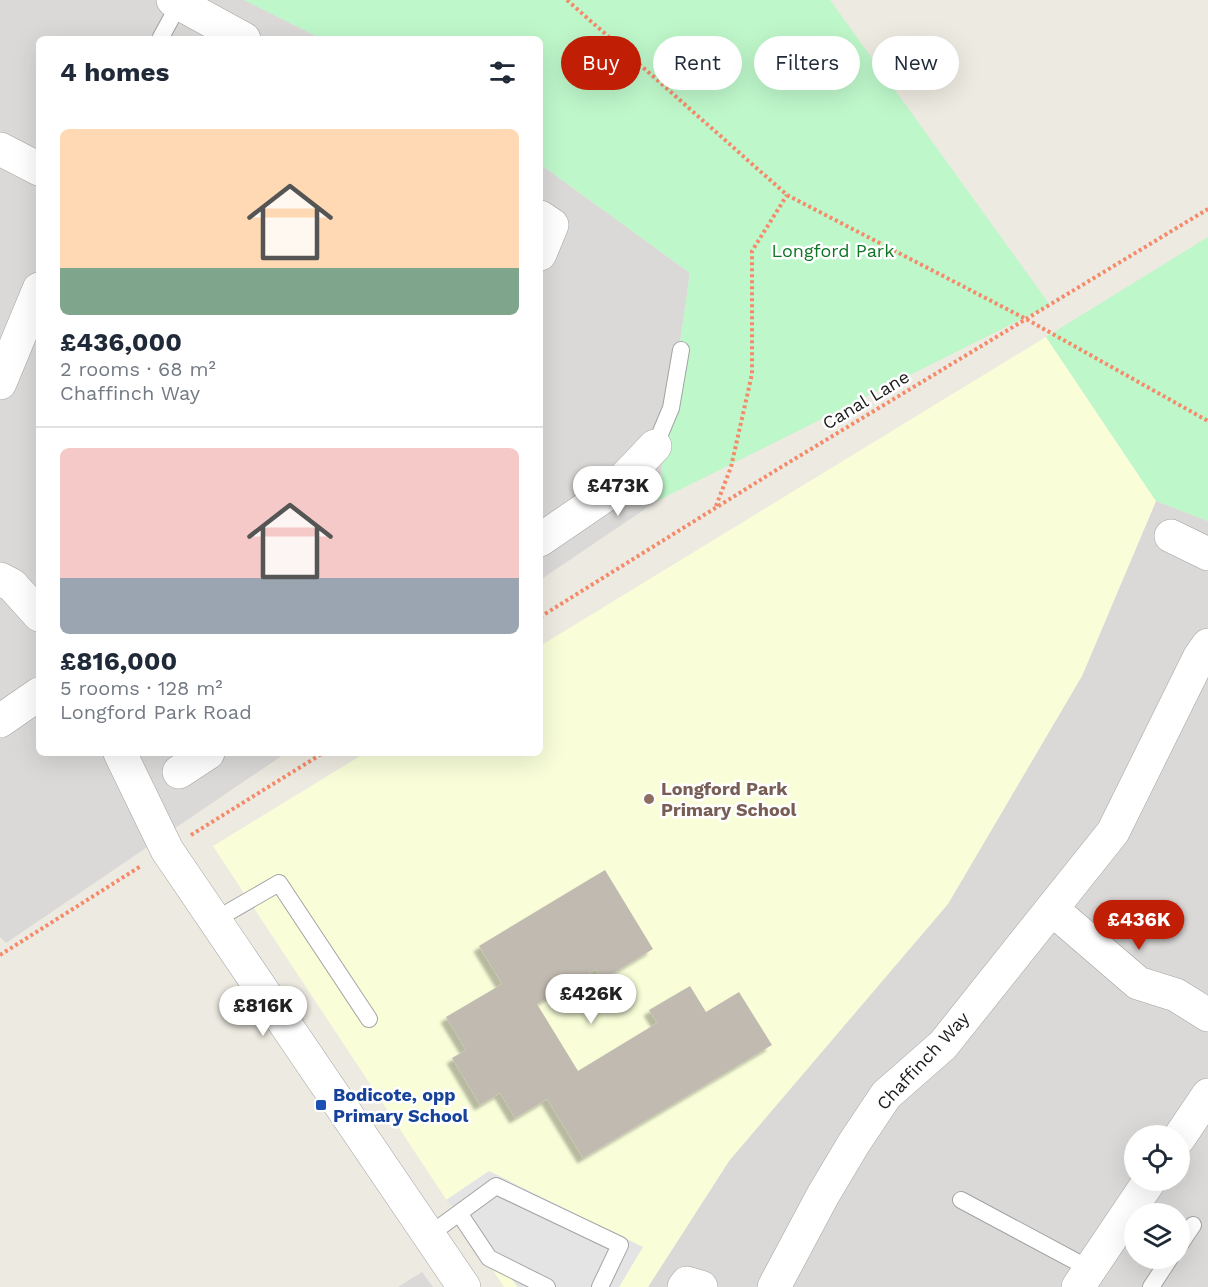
<!DOCTYPE html>
<meta charset="utf-8">
<style>
body{margin:0;font-family:"Work Sans",sans-serif;background:#f2f2f3;color:#1f2937;height:100vh;display:flex;flex-direction:column;font-size:22px;white-space:nowrap}
*{box-sizing:border-box;margin:0}
p{font-size:20px;color:#747a83}
.icon{flex:none;width:33px;height:33px;fill:none;stroke:currentColor;stroke-width:2;stroke-linecap:round;stroke-linejoin:round}
.map{position:relative;flex:1;overflow:hidden}
.sheet{position:absolute;left:36px;top:36px;width:507px;height:720px;display:flex;flex-direction:column;background:#fff;border-radius:9px;box-shadow:0 6px 24px #0002}
.sheet>*{flex:none}
.top-card{position:absolute;left:561px;top:36px;width:556px;height:54px;display:flex;gap:12px}
.controls{position:absolute;left:1124px;top:1125px;display:grid;gap:12px}
.controls a{display:grid;place-items:center;width:66px;height:66px;border-radius:50%;background:#fff;box-shadow:0 6px 24px #0002;font-size:30px}
.price{position:absolute;translate:-50% -51px;padding:0 14px;border-radius:21px;background:#fff;color:#222;font-size:20px;line-height:39px;filter:drop-shadow(0 2px 3px #0008)}
.price::after{content:'';position:absolute;left:50%;top:36px;width:18px;height:14px;margin-left:-9px;background:inherit;clip-path:polygon(0 0,100% 0,50% 100%)}
.price.active{background:#c11e06;color:#fff}
ul{padding:0;list-style:none}
li{display:grid;align-content:center;gap:12px;height:318px;padding:0 24px}
li+li{border-top:2px solid #e0e1e3}
li span{display:grid;place-items:center;height:186px;border-radius:9px;color:#555}
li>.icon{margin-inline-start:auto}
span .icon{width:108px;height:108px;fill:#fffc;stroke-width:1}
li b{font-size:26px}
h2{display:flex;justify-content:space-between;align-items:center;height:72px;padding:0 24px;font-size:26px}
.chip{padding:0 21px;border-radius:27px;background:#fff;box-shadow:0 6px 24px #0002;font-size:21px;line-height:54px}
.chip.active{background:#c11e06;color:#fff}
.map>svg:first-child{display:block}
.residential{fill:#dad9d8;fill-rule:evenodd}
.education{fill:#f9fed9}
.park{fill:#bef7ca}
.parking{fill:#e4e4e4}
.building{fill:#c1bab1;filter:url(#shadow)}
.lines{fill:none;stroke-linecap:round;stroke-linejoin:round}
.lane-casing{stroke:#a3a3a3;stroke-width:18}
.street-casing{stroke:#a3a3a3;stroke-width:34}
.path{stroke:#f58a6a;stroke-width:4;stroke-dasharray:3 3;stroke-linecap:butt}
.lane{stroke:#fff;stroke-width:16}
.street{stroke:#fff;stroke-width:33}
.education-dot{fill:#8d6e63;stroke:#fff;stroke-width:2}
.transit-dot{fill:#1a4fb4;stroke:#fff;stroke-width:2}
.labels{text-anchor:middle;stroke-width:5;stroke-linejoin:round;paint-order:stroke}
.park-label{font-size:18px;fill:#0e7524;stroke:#fff}
.street-label{font-size:18px;fill:#1c1c1c;stroke:#fff}
.education-label{font-size:18px;font-weight:bold;fill:#785e54;stroke:#fff;text-anchor:start}
.transit-label{font-size:18px;font-weight:bold;fill:#164399;stroke:#fff;text-anchor:start}
</style>
<div class="map">
<svg width="1208" height="1287" viewBox="0 0 1208 1287">
<defs>
<filter id="shadow"><feDropShadow dx="-5.5" dy="5.5" stdDeviation="1.5" flood-color="#0004"/></filter>
</defs>
<rect width="100%" height="100%" fill="#edeae1"/>
<path class="residential" d="M 0,0 L 244,0 L 322,39 L 39,39 L 39,753 L 286,753 L 6,943 L 0,937 Z
M 540,164 L 690,273 L 657,501 L 540,580 Z
M 1156,501 L 1208,521 L 1208,1287 L 648,1287 L 729,1161 L 1082,676 ZM 1134,1136 L 1179,1136 L 1179,1180 L 1134,1180 ZM 1134,1214 L 1179,1214 L 1179,1258 L 1134,1258 Z
M 422,1272 L 433,1287 L 398,1287 Z"/>
<path class="education" d="M 1046,337 L 1156,501 L 1082,676 L 948,904 L 729,1161 L 648,1287 L 504,1287 L 213,846 L 365,753 L 540,753 L 540,646 Z"/>
<path class="park" d="M 244,0 L 830,0 L 1050,305 L 657,501 L 690,273 L 540,164 L 540,39 L 322,39 Z
M 1208,237 L 1208,521 L 1156,501 L 1046,337 Z"/>
<path class="parking" d="M 489,1171 L 643,1247 L 619,1287 L 518,1287 L 446,1200 Z"/>
<path class="building" d="M 605,870 L 653,949 L 602,980 L 596,969 L 537,1004 L 578,1071 L 657,1023 L 649,1010 L 690,986 L 706,1012 L 739,992 L 772,1045 L 583,1158 L 547,1099 L 515,1118 L 500,1093 L 480,1105 L 452,1058 L 466,1050 L 446,1017 L 502,984 L 479,946 Z"/>
<g class="lines">
<defs>
<path id="lane" d="M 160,39 L 179,4
M 655,446 L 671,408 L 681,350
M 215,920 L 279,883 L 369,1019
M 961,1200 L 1090,1269
M 459,1213 L 489,1258 L 547,1287
M 429,1235 L 496,1186 L 620,1245 L 600,1287
M 1179,1246 L 1193,1225
M 1151,1287 L 1170,1258"/>
<path id="street" d="M 173,0 L 244,39
M 0,149 L 39,169
M 540,217 L 552,225 L 540,254
M 0,383 L 39,289
M 1171,536 L 1208,554
M 540,540 L 613,490 L 655,446
M 0,579 L 12,585 L 39,615
M 0,721 L 39,694
M 120,753 L 167,850 L 464,1287
M 179,772 L 208,753
M 1052,909 L 1138,983 L 1176,995 L 1208,1015
M 1179,1138 L 1208,1095
M 684,1287 L 687,1283 L 701,1287
M 774,1287 L 823,1195 L 854,1143 L 886,1095 L 943,1045 L 1113,832 L 1199,658 L 1208,645
M 1078,1287 L 1150,1180"/>
</defs>
<use href="#lane" class="lane-casing"/>
<use href="#street" class="street-casing"/>
<path class="path" d="M 567,0 L 787,195 L 1026,319 L 1208,421
M 716,506 L 731,467 L 752,374 L 752,251 L 787,195
M 540,617 L 778,469 L 1208,209
M 191,835 L 323,753
M 0,955 L 141,866"/>
<use href="#lane" class="lane"/>
<use href="#street" class="street"/>
</g>
<circle class="education-dot" cx="649" cy="799" r="6"/>
<rect class="transit-dot" x="315" y="1099" width="12" height="12" rx="3"/>
<g class="labels">
<g class="park-label">
<text x="833" y="257">Longford Park</text>
</g>
<g class="street-label">
<text transform="translate(866 400) rotate(-31)" y="6">Canal Lane</text>
<text transform="translate(923 1061) rotate(-47)" y="6">Chaffinch Way</text>
</g>
<g class="education-label">
<text x="661" y="795">Longford Park<tspan x="661" dy="21">Primary School</tspan></text>
</g>
<g class="transit-label">
<text x="333" y="1101">Bodicote, opp<tspan x="333" dy="21">Primary School</tspan></text>
</g>
</g>
</svg>
<div class="controls">
<a><svg class="icon" aria-label="locate" viewBox="0 0 24 24"><circle cx="12" cy="12" r="6"/><path d="M12 2v4M12 18v4M2 12h4M18 12h4"/></svg></a>
<a><svg class="icon" aria-label="layers" viewBox="0 0 24 24"><path d="M12 4l9 5-9 5-9-5zM3 14l9 5 9-5"/></svg></a>
</div>
<b class="price" style="left:618px;top:517px">£473K</b>
<b class="price active" style="left:1139px;top:951px">£436K</b>
<b class="price" style="left:591px;top:1025px">£426K</b>
<b class="price" style="left:263px;top:1037px">£816K</b>
<div class="top-card">
<a class="chip active">Buy</a>
<a class="chip">Rent</a>
<a class="chip">Filters</a>
<a class="chip">New</a>
</div>
<section class="sheet">
<h2>4 homes<svg class="icon" aria-label="filters" viewBox="0 0 24 24"><path d="M4 7h16M4 17h16"/><circle cx="9" cy="7" r="2"/><circle cx="15" cy="17" r="2"/></svg></h2>
<ul>
<li><span style="background:linear-gradient(#ffd9b3 75%,#7fa58c 0)"><svg class="icon" aria-label="home" viewBox="0 0 24 24"><path d="M3 11l9-7 9 7M6 9v11h12V9"/></svg></span><div><b>£436,000</b><p>2 rooms · 68 m²</p><p>Chaffinch Way</p></div></li>
<li><span style="background:linear-gradient(#f6c9c9 70%,#9aa5b1 0)"><svg class="icon" aria-label="home" viewBox="0 0 24 24"><path d="M3 11l9-7 9 7M6 9v11h12V9"/></svg></span><div><b>£816,000</b><p>5 rooms · 128 m²</p><p>Longford Park Road</p></div></li>
</ul>
</section>
</div>
